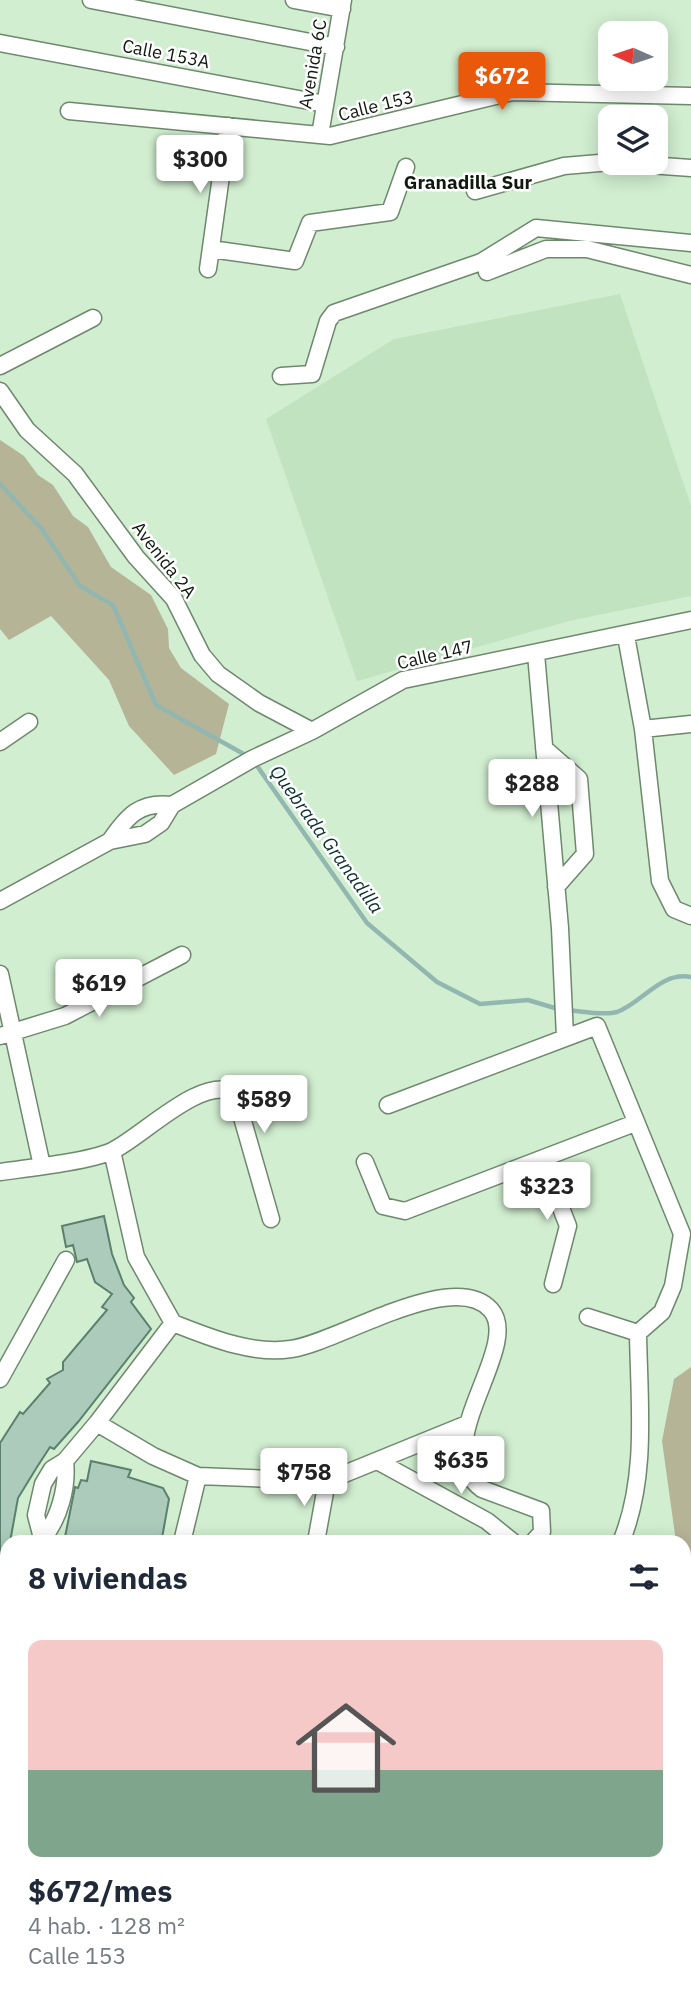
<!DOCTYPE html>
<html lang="es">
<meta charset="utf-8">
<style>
body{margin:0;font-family:"IBM Plex Sans",sans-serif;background:#f2f2f3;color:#1f2937;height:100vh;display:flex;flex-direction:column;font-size:26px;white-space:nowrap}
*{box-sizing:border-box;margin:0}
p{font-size:23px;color:#747a83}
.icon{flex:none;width:38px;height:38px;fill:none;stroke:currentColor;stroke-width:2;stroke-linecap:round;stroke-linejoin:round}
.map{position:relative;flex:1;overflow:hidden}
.details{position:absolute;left:0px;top:1535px;width:691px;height:471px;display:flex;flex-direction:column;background:#fff;border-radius:21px 21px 0 0;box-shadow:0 4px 18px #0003}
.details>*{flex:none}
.needle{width:46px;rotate:273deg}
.controls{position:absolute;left:598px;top:21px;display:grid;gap:14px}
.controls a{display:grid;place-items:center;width:70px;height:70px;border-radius:14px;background:#fff;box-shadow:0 4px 18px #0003;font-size:35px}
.price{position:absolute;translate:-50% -60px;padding:0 16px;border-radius:7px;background:#fff;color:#222;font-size:23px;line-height:46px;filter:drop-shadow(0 2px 4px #0008)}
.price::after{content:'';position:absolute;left:50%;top:42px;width:21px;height:16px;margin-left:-10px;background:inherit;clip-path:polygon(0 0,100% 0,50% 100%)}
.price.selected{background:#ea580c;color:#fff}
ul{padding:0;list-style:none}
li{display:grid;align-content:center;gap:14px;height:371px;padding:0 28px}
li+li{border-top:2px solid #e0e1e3}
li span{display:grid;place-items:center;height:217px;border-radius:14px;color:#555}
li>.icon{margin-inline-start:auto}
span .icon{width:126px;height:126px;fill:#fffc;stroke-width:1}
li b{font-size:30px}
h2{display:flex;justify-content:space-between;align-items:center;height:84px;padding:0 28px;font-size:30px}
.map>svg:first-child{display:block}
.built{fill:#c1e3c0}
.forest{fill:#b6b497}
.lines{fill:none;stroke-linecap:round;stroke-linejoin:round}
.stream{stroke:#92b7b0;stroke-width:4.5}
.building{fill:#accbbb;stroke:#5b806e;stroke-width:2}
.minor-casing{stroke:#6e886d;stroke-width:19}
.minor{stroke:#fff;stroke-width:16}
.labels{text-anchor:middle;stroke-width:5;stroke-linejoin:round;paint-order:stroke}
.street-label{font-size:18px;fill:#0f190f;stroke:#fff}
.neighbourhood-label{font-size:19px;font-weight:bold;fill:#0f190f;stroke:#fff}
.water-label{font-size:19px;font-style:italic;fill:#0c302c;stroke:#fff}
</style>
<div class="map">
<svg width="691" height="2004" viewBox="0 0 691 2004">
<rect width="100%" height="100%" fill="#d1eed0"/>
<path class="built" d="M 620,294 L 691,506 L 691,596 L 569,621 L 357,681 L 266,419 L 394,339 Z"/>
<path class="forest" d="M 0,440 L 24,456 L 38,475 L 53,485 L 73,516 L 88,527 L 111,567 L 151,595 L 168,629 L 169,648 L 181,668 L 229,704 L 216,754 L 174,775 L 129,726 L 109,680 L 51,616 L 9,640 L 0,629 Z
M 691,1367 L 691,1918 L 684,1917 L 684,1869 L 691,1794 L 684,1788 L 684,1542 L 676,1542 L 662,1441 L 674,1379 Z"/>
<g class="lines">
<path class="stream" d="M 0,484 L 41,528 L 80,586 L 113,605 L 156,705 L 249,757
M 255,763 L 367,923 L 437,982 L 480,1004 L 528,1000 L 558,1009
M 567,1010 C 581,1011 604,1016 617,1012 C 642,1003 661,971 691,977"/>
</g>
<path class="building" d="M 104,1216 L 112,1254 L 124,1285 L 134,1298 L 131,1302 L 151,1329 L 78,1422 L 54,1449 L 50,1447 L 37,1467 L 18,1498 L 10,1542 L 7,1542 L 6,1563 L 0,1563 L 0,1443 L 20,1412 L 23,1414 L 50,1383 L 47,1379 L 63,1370 L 63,1362 L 107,1310 L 102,1307 L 112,1294 L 95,1282 L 87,1259 L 77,1262 L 73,1245 L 66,1247 L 62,1226 Z
M 91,1461 L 131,1470 L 128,1477 L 163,1488 L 169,1499 L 162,1538 L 153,1536 L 153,1542 L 64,1542 L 75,1487 L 78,1488 L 81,1480 L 87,1481 Z"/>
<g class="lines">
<defs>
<path id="minor" d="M 91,0 L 336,47
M 294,0 L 342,9
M 0,43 L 325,104
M 69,111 L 330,136 L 512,92 L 691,96
M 320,135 L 343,0
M 621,163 L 691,168
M 475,191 L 564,166 L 611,162
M 211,249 L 295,261 L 310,223 L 390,212 L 406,167
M 208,269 L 228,126
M 487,272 L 546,249 L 587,249 L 691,275
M 0,366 L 93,318
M 281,376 L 312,374 L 328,321 L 334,313 L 481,262 L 536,228 L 691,243
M 0,391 L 27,430 L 75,474 L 136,557 L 174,599 L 202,655 L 218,674 L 259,703 L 312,731
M 626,636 L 643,729 L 660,881 L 674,909 L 691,916
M 536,654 L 560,928 L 565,1037
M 643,729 L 691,724
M 0,742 L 29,722
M 544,748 L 579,779 L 585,854 L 556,887
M 172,805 L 252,759 L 312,731 L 403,680 L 691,620
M 110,841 C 127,816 140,801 172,805
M 0,901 L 110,841 L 145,834 L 161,823 L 172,805
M 0,974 L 42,1166
M 0,1036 L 65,1016 L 182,955
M 388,1105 L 597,1026 L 682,1234 L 673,1286 L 662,1312 L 638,1333
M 542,1159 L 568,1226 L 553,1284
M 365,1162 L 383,1206 L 405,1211 L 635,1123
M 0,1172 C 29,1168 87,1162 112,1151 C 142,1137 202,1074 235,1093 L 271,1219
M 588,1317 L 638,1333 C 639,1402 648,1477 621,1542
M 173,1323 C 209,1337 251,1355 291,1349 C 337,1343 454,1267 491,1310 C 523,1347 425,1447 482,1489 L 541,1511 L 542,1532 L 533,1542
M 0,1379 L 66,1260
M 97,1423 L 153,1456 L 198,1476 L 327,1481 L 467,1424
M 379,1462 L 487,1521 L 513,1542
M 43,1538 C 59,1519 68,1487 65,1461
M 43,1542 L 36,1515 L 43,1484 L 52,1469 L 65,1461 L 97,1423 L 173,1323 L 136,1257 L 112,1151
M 182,1542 L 198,1476
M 316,1542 L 327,1481
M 0,1594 L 7,1594
M 0,1824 L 7,1817
M 156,2004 L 156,1998
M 342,2004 L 342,1998
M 630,2004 L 631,1998"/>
</defs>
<use href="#minor" class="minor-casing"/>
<use href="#minor" class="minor"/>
</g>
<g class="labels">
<g class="street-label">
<text transform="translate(166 54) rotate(11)" y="6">Calle 153A</text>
<text transform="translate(313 64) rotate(-80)" y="6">Avenida 6C</text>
<text transform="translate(376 106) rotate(-14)" y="6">Calle 153</text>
<text transform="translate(164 560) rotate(52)" y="6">Avenida 2A</text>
<text transform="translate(435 655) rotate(-13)" y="6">Calle 147</text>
</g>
<g class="neighbourhood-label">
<text x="468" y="189">Granadilla Sur</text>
</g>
<g class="water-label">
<text transform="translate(327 839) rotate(54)" y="7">Quebrada Granadilla</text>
</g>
</g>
</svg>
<div class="controls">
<a><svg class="needle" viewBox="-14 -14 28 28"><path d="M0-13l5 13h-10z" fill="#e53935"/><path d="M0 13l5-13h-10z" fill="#747a83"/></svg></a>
<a><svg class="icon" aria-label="layers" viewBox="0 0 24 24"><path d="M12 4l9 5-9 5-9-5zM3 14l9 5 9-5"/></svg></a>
</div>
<b class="price selected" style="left:502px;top:112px">$672</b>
<b class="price" style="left:200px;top:195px">$300</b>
<b class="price" style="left:532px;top:819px">$288</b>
<b class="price" style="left:99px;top:1019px">$619</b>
<b class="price" style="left:264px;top:1135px">$589</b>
<b class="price" style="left:547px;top:1222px">$323</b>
<b class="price" style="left:461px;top:1496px">$635</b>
<b class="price" style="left:304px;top:1508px">$758</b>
<section class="details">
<h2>8 viviendas<svg class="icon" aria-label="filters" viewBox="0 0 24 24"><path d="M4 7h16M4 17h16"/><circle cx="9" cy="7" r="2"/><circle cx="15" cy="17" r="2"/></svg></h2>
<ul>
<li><span style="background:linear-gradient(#f6c9c9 60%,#7fa58c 0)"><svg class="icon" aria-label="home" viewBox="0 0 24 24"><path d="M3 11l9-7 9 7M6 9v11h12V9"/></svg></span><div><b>$672/mes</b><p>4 hab. · 128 m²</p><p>Calle 153</p></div></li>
</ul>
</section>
</div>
